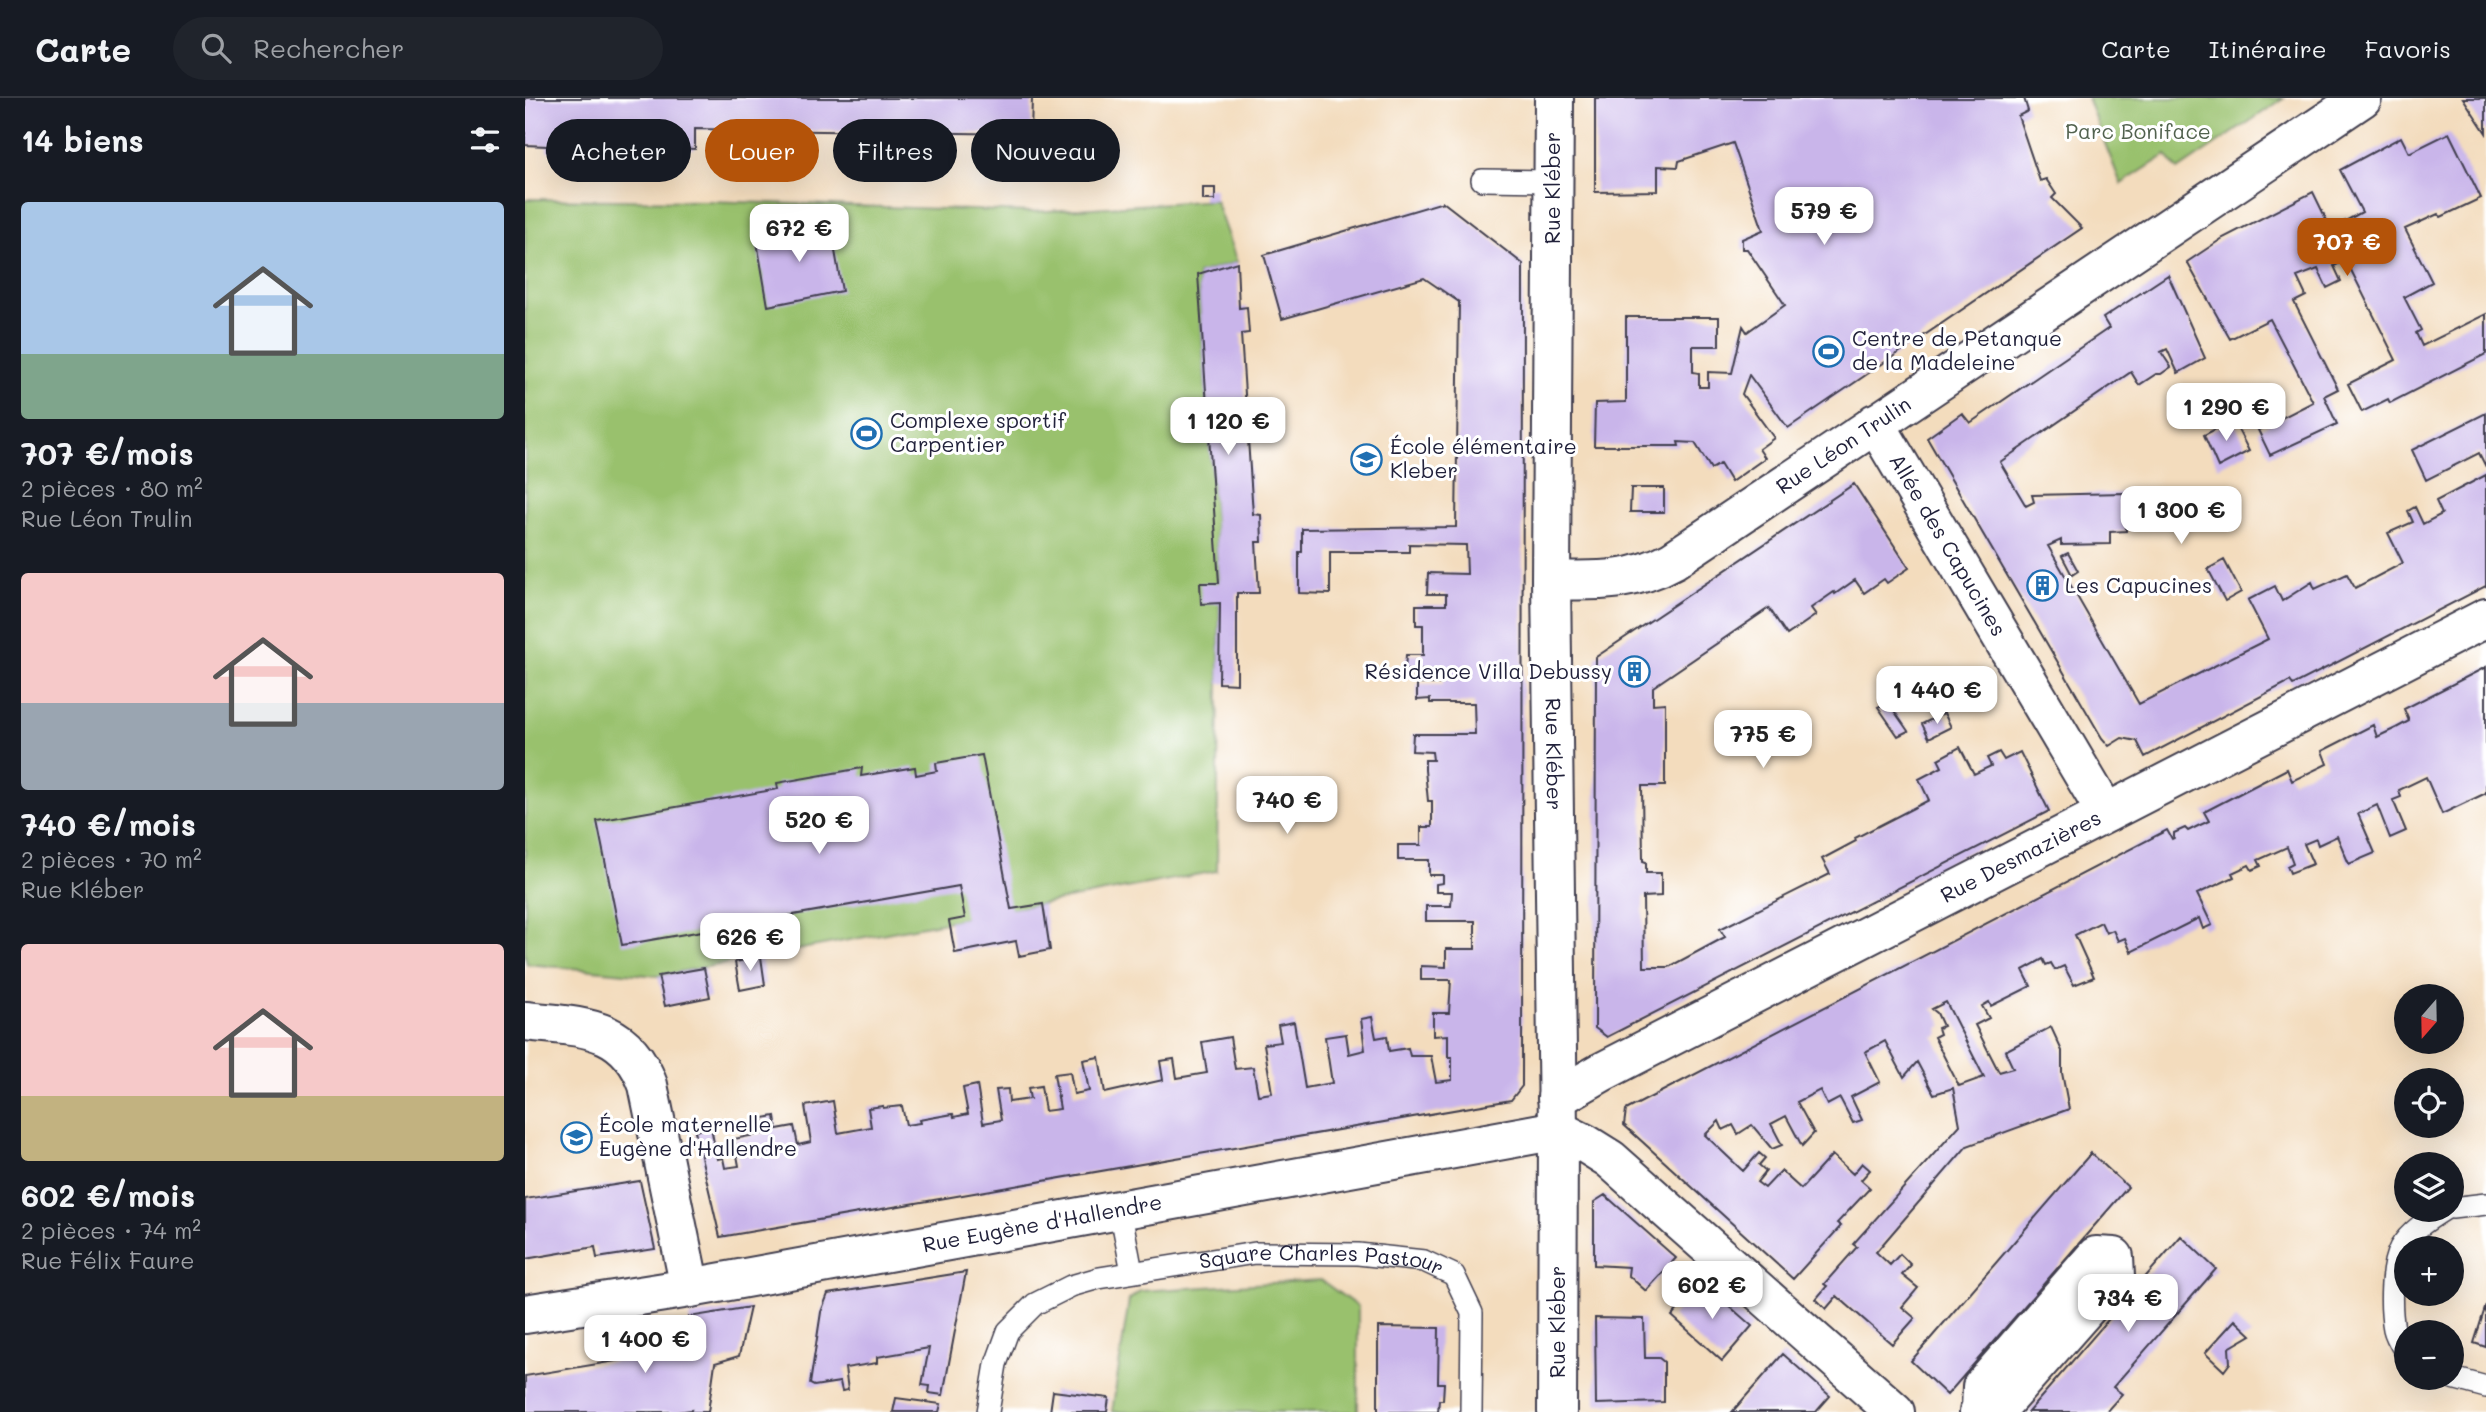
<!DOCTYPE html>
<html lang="fr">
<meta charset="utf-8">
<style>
body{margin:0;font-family:Mali,sans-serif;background:#20242c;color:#f1f3f6;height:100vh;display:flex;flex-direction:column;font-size:26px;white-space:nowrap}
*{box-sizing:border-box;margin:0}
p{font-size:23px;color:#9ea1a6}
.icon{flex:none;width:38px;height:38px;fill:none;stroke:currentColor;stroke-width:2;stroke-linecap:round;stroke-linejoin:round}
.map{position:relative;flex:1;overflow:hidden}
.side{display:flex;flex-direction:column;background:#171b24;width:525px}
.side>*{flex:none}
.hud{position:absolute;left:21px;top:21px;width:665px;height:63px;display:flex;gap:14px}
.needle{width:46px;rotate:200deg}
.fabs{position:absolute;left:1869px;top:886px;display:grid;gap:14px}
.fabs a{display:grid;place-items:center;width:70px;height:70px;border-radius:50%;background:#171b24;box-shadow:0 7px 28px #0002;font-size:35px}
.price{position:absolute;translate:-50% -60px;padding:0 16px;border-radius:14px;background:#fff;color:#222;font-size:23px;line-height:46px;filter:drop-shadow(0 2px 4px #0008)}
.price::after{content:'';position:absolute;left:50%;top:42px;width:21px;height:16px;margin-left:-10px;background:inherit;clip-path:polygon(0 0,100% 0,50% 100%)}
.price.selected{background:#b45309;color:#fff}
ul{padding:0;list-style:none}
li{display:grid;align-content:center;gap:14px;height:371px;padding:0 21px}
li span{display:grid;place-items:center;height:217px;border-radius:7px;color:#555}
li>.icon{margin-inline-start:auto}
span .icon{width:126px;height:126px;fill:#fffc;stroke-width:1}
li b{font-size:30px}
h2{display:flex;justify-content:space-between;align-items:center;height:84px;padding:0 21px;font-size:30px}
.pill{padding:0 24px;border-radius:32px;background:#171b24;box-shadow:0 7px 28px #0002;font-size:24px;line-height:63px}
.pill.selected{background:#b45309;color:#fff}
header{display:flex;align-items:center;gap:42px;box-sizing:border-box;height:98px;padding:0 35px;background:#171b24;border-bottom:2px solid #363941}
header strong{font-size:33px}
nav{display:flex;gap:38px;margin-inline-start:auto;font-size:24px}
.search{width:490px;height:63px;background:#20242c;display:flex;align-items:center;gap:18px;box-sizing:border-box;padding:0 24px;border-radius:38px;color:#9ea1a6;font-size:26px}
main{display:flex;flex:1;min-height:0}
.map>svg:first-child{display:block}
.green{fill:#99c16d;stroke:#5e7254;stroke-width:2}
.building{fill:#c9b5ea;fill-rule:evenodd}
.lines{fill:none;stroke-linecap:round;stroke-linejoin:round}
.service-casing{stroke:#413e4e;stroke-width:24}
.minor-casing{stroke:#413e4e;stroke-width:42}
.service{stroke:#fff;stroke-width:21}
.minor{stroke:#fff;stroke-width:38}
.labels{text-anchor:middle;stroke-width:6;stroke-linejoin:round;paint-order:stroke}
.park-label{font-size:21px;fill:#52624f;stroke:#fff}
.street-label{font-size:21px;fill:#22223b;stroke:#fff}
.poi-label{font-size:21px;fill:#22223b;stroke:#fff;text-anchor:start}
</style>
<header>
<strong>Carte</strong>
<div class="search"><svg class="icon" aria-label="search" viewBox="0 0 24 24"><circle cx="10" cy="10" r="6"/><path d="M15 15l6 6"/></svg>Rechercher</div>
<nav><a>Carte</a><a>Itinéraire</a><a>Favoris</a></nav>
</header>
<main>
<section class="side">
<h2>14 biens<svg class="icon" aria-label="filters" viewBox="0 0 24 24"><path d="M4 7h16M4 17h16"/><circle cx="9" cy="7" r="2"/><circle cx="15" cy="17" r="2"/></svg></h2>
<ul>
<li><span style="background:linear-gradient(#a9c7e8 70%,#7fa58c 0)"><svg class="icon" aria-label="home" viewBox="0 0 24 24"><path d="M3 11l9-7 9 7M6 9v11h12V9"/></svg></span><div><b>707 €/mois</b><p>2 pièces · 80 m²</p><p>Rue Léon Trulin</p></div></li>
<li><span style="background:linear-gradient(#f6c9c9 60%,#9aa5b1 0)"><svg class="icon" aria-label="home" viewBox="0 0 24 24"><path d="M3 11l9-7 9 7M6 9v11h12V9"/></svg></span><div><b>740 €/mois</b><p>2 pièces · 70 m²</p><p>Rue Kléber</p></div></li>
<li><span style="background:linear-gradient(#f6c9c9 70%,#c2b280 0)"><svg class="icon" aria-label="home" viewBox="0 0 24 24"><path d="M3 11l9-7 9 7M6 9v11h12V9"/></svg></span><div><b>602 €/mois</b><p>2 pièces · 74 m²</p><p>Rue Félix Faure</p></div></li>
</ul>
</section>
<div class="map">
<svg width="1961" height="1314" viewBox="0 0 1961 1314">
<rect width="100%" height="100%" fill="#fff"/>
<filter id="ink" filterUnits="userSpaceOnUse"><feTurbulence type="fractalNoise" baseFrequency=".0143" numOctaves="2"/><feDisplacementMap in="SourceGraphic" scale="14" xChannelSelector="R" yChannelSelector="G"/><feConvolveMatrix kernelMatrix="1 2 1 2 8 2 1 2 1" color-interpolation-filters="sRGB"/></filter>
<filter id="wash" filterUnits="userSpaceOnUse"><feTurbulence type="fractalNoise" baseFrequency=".00686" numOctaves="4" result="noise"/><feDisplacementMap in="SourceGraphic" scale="28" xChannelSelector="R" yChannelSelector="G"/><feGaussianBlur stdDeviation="1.57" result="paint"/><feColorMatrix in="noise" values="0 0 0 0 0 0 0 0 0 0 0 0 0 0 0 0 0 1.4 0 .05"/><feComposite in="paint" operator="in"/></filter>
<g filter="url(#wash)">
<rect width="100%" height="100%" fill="#f3dcbd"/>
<path class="green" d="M 1562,0 L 1759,0 L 1653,72 L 1641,57 L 1596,86 Z
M 0,101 L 183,103 L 506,114 L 690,102 L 712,164 L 673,176 L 695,495 L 692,773 L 133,878 L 2,866 L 0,856 Z
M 796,1182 L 833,1209 L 833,1314 L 587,1314 L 604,1202 L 615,1193 Z"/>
<g id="blocks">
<path class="building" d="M 0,0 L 507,0 L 506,36 L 170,31 L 170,51 L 149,50 L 150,47 L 83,46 L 83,50 L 70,50 L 70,64 L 53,63 L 53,50 L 42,50 L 41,54 L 22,53 L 22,48 L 0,47 Z
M 1070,0 L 1499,0 L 1503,13 L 1493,18 L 1515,83 L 1521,81 L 1531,96 L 1527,100 L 1557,130 L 1263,330 L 1224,277 L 1217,296 L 1249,340 L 1234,351 L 1240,360 L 1206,384 L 1195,366 L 1186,371 L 1170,345 L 1153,344 L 1154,348 L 1069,348 L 1070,305 L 1101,304 L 1101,219 L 1194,219 L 1194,248 L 1168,248 L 1168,274 L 1174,275 L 1174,289 L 1183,289 L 1183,274 L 1207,275 L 1218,228 L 1222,234 L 1260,207 L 1222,151 L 1217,151 L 1217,141 L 1238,132 L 1208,45 L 1154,63 L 1153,69 L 1133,68 L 1133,93 L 1070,94 Z
M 1938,0 L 1961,0 L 1961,35 Z
M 1924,35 L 1956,100 L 1916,119 L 1913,116 L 1880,131 L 1907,184 L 1879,199 L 1896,232 L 1891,235 L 1897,248 L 1961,216 L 1961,256 L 1865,305 L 1863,301 L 1837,314 L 1823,286 L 1871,262 L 1821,162 L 1809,168 L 1816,183 L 1802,190 L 1793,171 L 1772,179 L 1781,198 L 1769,204 L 1813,291 L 1799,298 L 1812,326 L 1745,357 L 1733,332 L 1788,304 L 1745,221 L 1705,241 L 1662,164 L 1698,140 L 1788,94 L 1806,131 L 1837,114 L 1815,72 L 1876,39 L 1884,55 Z
M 678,90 L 690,90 L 690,102 L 678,102 Z
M 918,104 L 998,166 L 997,988 L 986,1002 L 195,1139 L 170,1033 L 186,1029 L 192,1061 L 198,1060 L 200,1070 L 214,1068 L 209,1041 L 240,1035 L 238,1020 L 250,1018 L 252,1031 L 269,1028 L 273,1047 L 286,1044 L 280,1008 L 308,1003 L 313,1035 L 346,1029 L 343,1010 L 358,1008 L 358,1010 L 377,1008 L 381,1027 L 395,1025 L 394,1022 L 428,1016 L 429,1019 L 443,1016 L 438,990 L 452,987 L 458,1025 L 476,1022 L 471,992 L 483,991 L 484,1004 L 505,1001 L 503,990 L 516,988 L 520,1013 L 535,1011 L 529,976 L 545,974 L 549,996 L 564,993 L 558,962 L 574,959 L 580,995 L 638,982 L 635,963 L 649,961 L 652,980 L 682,975 L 677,944 L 705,939 L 710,971 L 728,969 L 733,997 L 747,995 L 739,946 L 756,944 L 753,927 L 769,924 L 780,990 L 807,985 L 800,939 L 821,936 L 824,956 L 840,952 L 836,921 L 847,919 L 851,940 L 862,938 L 864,953 L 883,950 L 885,958 L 906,958 L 911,984 L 927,982 L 927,959 L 923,959 L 923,937 L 908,938 L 908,915 L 924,915 L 926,882 L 896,882 L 896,868 L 921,869 L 921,851 L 950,851 L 950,823 L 901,823 L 901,808 L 926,808 L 927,794 L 911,794 L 911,786 L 918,785 L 918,777 L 904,777 L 904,762 L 873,762 L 873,747 L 896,747 L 896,729 L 907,729 L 907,703 L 903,703 L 900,672 L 900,662 L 908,662 L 907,654 L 887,653 L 888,636 L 950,636 L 949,605 L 905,605 L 905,601 L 892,602 L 892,586 L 918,586 L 918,573 L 880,572 L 881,557 L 898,557 L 898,527 L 891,527 L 891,507 L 921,507 L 921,496 L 902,496 L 903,475 L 942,476 L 941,447 L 884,446 L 884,454 L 805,454 L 805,496 L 774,495 L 774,454 L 777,454 L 777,431 L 931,429 L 934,204 L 899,180 L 757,221 L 739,157 Z
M 305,124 L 317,193 L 243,208 L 231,138 Z
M 712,164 L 714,210 L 722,209 L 724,235 L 716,236 L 728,416 L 736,417 L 737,444 L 731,444 L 734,495 L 712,495 L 712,586 L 694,585 L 695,505 L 676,506 L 675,485 L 694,485 L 673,176 Z
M 1643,177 L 1680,260 L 1653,275 L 1642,251 L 1636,254 L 1646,269 L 1636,276 L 1631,276 L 1614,287 L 1606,274 L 1475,364 L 1501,408 L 1509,404 L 1507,397 L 1600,395 L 1601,433 L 1585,434 L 1585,446 L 1536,447 L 1536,442 L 1523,448 L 1614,606 L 1743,541 L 1723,502 L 1750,488 L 1757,503 L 1787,484 L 1790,491 L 1822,476 L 1830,490 L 1878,465 L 1863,435 L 1888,424 L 1883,413 L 1890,409 L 1898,426 L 1917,416 L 1911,403 L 1961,377 L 1961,488 L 1768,587 L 1765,583 L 1620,659 L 1612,643 L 1597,640 L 1584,648 L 1577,640 L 1402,340 L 1437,315 L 1445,325 L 1584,230 L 1578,220 Z
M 1961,315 L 1961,369 L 1954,355 L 1901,382 L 1887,352 Z
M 1708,322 L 1724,353 L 1693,369 L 1679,337 Z
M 1329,386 L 1384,470 L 1362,485 L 1359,481 L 1339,495 L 1330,482 L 1310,496 L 1309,494 L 1286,510 L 1291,517 L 1262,537 L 1244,510 L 1128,589 L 1128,606 L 1140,605 L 1140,688 L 1117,688 L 1118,763 L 1121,764 L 1121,775 L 1136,775 L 1136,798 L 1118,799 L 1119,869 L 1144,869 L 1200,839 L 1195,831 L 1305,776 L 1297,761 L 1331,743 L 1330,740 L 1404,702 L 1394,681 L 1417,669 L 1413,661 L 1435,649 L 1449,676 L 1466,668 L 1462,660 L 1474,654 L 1479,662 L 1495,654 L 1524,713 L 1082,939 L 1070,930 L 1071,559 Z
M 1106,390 L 1139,390 L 1139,414 L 1105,414 Z
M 1543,455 L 1553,473 L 1547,477 L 1537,458 Z
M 1699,462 L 1716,494 L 1700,503 L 1683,471 Z
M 1961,569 L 1961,695 L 1917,716 L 1901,679 L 1874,692 L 1876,699 L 1868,702 L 1881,733 L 1865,740 L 1852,707 L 1833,716 L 1850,755 L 1824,766 L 1812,738 L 1793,747 L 1791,741 L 1779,746 L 1788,766 L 1765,775 L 1762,768 L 1768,765 L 1762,749 L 1733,762 L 1736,768 L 1727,772 L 1724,767 L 1707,775 L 1709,779 L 1672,796 L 1687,827 L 1678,831 L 1674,820 L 1606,854 L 1600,840 L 1593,843 L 1588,832 L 1581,835 L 1576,824 L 1550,837 L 1569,879 L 1549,887 L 1539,868 L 1530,872 L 1526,865 L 1521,867 L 1518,861 L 1498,872 L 1506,888 L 1466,908 L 1464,904 L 1457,908 L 1464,920 L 1450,927 L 1474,974 L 1488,970 L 1480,953 L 1526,929 L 1537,953 L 1537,975 L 1544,1011 L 1442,1048 L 1351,1154 L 1365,1167 L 1375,1156 L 1386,1167 L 1377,1177 L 1393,1190 L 1377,1209 L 1390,1220 L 1367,1246 L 1312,1198 L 1301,1211 L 1291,1201 L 1302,1188 L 1299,1186 L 1332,1149 L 1328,1146 L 1435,1027 L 1428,990 L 1409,996 L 1392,964 L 1379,979 L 1360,943 L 1340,954 L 1355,984 L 1326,999 L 1337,1022 L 1328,1025 L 1315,1000 L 1302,1007 L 1295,992 L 1272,1004 L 1289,1035 L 1277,1048 L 1261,1018 L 1246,1026 L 1257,1047 L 1247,1051 L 1227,1027 L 1213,1036 L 1208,1027 L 1198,1032 L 1194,1023 L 1180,1037 L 1218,1073 L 1234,1055 L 1240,1060 L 1234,1067 L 1241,1073 L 1232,1084 L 1240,1090 L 1256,1073 L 1276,1091 L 1307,1057 L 1328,1076 L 1337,1065 L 1345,1072 L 1336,1082 L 1345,1090 L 1312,1125 L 1316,1128 L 1268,1181 L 1099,1027 L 1101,1012 L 1642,732 L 1647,741 L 1649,740 L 1649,735 L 1660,730 L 1663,733 L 1673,728 L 1684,723 L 1679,714 L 1762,671 L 1767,683 L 1802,666 L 1797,653 L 1848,627 L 1852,639 L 1871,630 L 1884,623 L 1879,611 ZM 1421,904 L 1459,979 L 1434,988 L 1409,939 L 1415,936 L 1413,930 L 1418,928 L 1412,915 L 1407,911 Z
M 1363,604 L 1383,633 L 1373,638 L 1353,609 Z
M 1419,615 L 1426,629 L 1404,640 L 1397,626 Z
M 457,657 L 486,811 L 518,806 L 525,852 L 494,858 L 491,843 L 430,855 L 424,823 L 440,820 L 434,788 L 97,847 L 72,723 L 253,691 L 252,685 L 337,670 L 336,678 L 390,669 L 391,677 L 412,673 L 411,665 Z
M 236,859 L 240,887 L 215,892 L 210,864 Z
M 179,870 L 185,899 L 140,908 L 133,878 Z
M 1566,1055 L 1603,1089 L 1422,1297 L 1386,1263 Z
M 115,1083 L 130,1151 L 72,1160 L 70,1149 L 0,1161 L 0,1101 Z
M 1080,1097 L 1151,1160 L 1121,1193 L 1103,1177 L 1104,1169 L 1069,1167 L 1069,1104 Z
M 1656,1138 L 1691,1171 L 1588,1289 L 1597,1296 L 1581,1314 L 1503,1314 Z
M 441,1174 L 418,1297 L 404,1295 L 405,1288 L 397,1287 L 404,1250 L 352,1259 L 352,1265 L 320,1270 L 323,1292 L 317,1293 L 315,1284 L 289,1288 L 285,1286 L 296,1214 L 303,1196 Z
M 1177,1184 L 1227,1228 L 1197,1263 L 1147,1218 Z
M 1961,1207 L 1961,1249 L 1949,1245 Z
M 225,1209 L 214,1258 L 190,1265 L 183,1314 L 165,1314 L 166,1312 L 152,1314 L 0,1314 L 0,1278 L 169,1250 L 164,1219 Z
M 1070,1220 L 1119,1221 L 1120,1260 L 1134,1260 L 1139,1264 L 1139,1304 L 1071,1306 Z
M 1710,1222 L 1726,1237 L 1704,1250 L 1705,1265 L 1699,1273 L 1680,1255 Z
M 853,1229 L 914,1230 L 913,1285 L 919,1285 L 918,1302 L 914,1302 L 913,1314 L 853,1314 Z
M 1258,1256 L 1305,1298 L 1291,1314 L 1207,1314 Z
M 528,1293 L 584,1300 L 582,1314 L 525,1314 Z
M 371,1300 L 416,1306 L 414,1314 L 368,1314 Z"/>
</g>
</g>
<g filter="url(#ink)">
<use href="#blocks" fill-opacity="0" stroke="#413e4e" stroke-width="2"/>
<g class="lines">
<defs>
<g id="service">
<path d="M 957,82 L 1028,83"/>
<path d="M 1927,1110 L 1961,1106"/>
<path d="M 595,1111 L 607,1174"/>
<path d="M 1881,1255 C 1877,1248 1871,1240 1869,1231 C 1865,1210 1865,1169 1875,1150 C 1884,1134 1904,1121 1920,1111"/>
<path d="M 1924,1279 L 1961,1289"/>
<path id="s1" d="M 463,1314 L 471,1266 L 483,1233 L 510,1206 L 546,1188 L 574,1180 L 730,1155 L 833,1156 L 899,1163 L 929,1177 L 947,1215 L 946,1314"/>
</g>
<g id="minor">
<path id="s2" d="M 1029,0 L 1026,482 L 1033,1032 L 1032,1314"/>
<path id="s3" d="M 1350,325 L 1581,715"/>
<path id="s4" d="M 1026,482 C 1071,483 1107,485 1148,462 L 1837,0"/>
<path d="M 0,923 C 56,929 101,926 123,987 L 165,1190"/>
<path id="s5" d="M 1032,1000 L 1077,974 L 1961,520"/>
<path d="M 1033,1032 L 1061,1046 L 1085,1061 L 1370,1314"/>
<path id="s6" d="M 0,1216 L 165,1190 L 1033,1032"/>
<path d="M 1454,1314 L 1476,1307 L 1590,1178 L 1589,1159 L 1571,1158 L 1457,1289 L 1456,1312"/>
</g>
</defs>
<use href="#service" class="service-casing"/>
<use href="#minor" class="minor-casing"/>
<use href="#service" class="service"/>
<use href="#minor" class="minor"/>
</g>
</g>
<defs>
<symbol id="stadium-ring" viewBox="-11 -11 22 22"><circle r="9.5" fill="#fff" stroke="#1f6fb2" stroke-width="1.5"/><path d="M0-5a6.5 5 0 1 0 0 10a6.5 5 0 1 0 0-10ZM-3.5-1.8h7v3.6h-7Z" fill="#1f6fb2"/></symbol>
<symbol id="school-ring" viewBox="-11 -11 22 22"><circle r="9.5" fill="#fff" stroke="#1f6fb2" stroke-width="1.5"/><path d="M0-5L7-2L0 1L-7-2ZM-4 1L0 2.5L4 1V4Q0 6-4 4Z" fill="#1f6fb2"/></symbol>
<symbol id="building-ring" viewBox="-11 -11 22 22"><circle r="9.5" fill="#fff" stroke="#1f6fb2" stroke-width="1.5"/><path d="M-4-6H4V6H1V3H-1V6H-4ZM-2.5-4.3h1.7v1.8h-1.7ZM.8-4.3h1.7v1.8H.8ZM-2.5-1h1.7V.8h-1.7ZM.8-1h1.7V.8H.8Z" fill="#1f6fb2"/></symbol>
</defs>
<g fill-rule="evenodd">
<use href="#stadium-ring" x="1286" y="236" width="35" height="35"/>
<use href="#stadium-ring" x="324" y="318" width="35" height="35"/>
<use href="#school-ring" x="824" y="344" width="35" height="35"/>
<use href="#building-ring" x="1500" y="470" width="35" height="35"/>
<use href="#building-ring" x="1092" y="556" width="35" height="35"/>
<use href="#school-ring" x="34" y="1022" width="35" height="35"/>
</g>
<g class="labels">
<g class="park-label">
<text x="1613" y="41">Parc Boniface</text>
</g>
<g class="street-label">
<text transform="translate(1028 90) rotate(-90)" y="7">Rue Kléber</text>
<text dy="7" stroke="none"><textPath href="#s4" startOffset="331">Rue Léon Trulin</textPath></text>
<text dy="7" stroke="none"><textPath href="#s3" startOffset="142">Allée des Capucines</textPath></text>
<text dy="7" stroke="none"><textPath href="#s2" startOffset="656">Rue Kléber</textPath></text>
<text dy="7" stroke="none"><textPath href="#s5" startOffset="523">Rue Desmazières</textPath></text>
<text dy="7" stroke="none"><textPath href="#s6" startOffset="525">Rue Eugène d'Hallendre</textPath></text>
<text dy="7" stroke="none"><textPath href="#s1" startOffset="416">Square Charles Pastour</textPath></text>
<text transform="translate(1033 1224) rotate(-90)" y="7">Rue Kléber</text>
</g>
<g class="poi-label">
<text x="1327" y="248">Centre de Petanque<tspan x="1327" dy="24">de la Madeleine</tspan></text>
<text x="365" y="330">Complexe sportif<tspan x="365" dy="24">Carpentier</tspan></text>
<text x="865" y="356">École élémentaire<tspan x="865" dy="24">Kleber</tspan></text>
<text x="1540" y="495">Les Capucines</text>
<text x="1087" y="581" text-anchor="end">Résidence Villa Debussy</text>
<text x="74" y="1034">École maternelle<tspan x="74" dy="24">Eugène d'Hallendre</tspan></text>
</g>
</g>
</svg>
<div class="fabs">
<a><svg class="needle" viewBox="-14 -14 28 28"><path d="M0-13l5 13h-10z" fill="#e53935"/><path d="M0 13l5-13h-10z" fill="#9ea1a6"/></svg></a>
<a><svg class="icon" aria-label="locate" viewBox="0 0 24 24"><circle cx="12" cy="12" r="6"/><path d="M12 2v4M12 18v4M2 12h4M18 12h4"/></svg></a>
<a><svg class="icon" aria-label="layers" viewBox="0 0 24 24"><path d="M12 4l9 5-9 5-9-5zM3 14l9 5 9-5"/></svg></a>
<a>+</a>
<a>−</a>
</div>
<b class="price" style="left:1299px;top:149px">579 €</b>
<b class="price" style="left:274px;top:166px">672 €</b>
<b class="price selected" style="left:1822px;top:180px">707 €</b>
<b class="price" style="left:1701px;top:345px">1 290 €</b>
<b class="price" style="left:703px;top:359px">1 120 €</b>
<b class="price" style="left:1656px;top:448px">1 300 €</b>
<b class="price" style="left:1412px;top:628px">1 440 €</b>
<b class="price" style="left:1238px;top:672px">775 €</b>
<b class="price" style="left:762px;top:738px">740 €</b>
<b class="price" style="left:294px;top:758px">520 €</b>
<b class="price" style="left:225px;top:875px">626 €</b>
<b class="price" style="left:1187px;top:1223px">602 €</b>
<b class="price" style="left:1603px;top:1236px">734 €</b>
<b class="price" style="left:120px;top:1277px">1 400 €</b>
<div class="hud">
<a class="pill">Acheter</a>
<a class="pill selected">Louer</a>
<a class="pill">Filtres</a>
<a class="pill">Nouveau</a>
</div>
</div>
</main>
